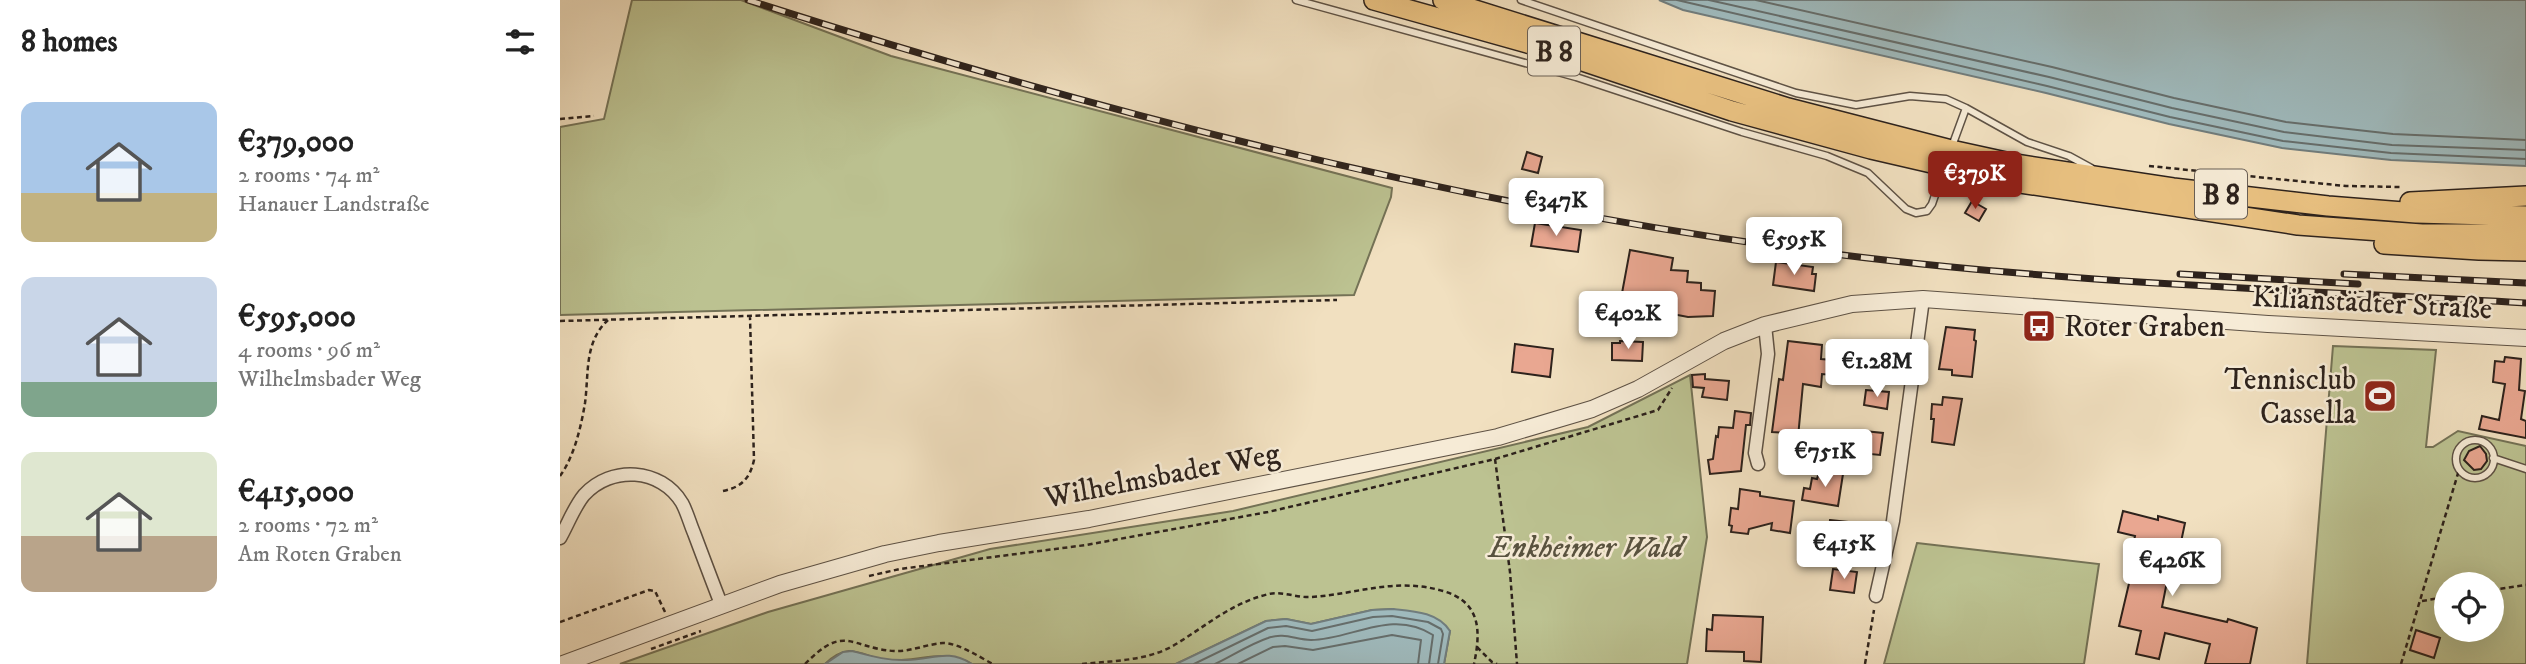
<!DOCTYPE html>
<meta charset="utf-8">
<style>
body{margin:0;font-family:"IM FELL DW Pica",serif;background:#f2f2f2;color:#222;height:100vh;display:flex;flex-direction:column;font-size:26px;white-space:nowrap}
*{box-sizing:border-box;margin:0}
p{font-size:23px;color:#767676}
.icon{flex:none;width:38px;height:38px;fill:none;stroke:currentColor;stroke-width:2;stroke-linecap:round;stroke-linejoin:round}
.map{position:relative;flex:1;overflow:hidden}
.side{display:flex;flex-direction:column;background:#fff;width:560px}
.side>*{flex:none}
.fabs{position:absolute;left:1874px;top:572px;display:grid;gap:14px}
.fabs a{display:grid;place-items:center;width:70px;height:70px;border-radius:50%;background:#fff;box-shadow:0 7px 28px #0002;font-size:35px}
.price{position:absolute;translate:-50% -60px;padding:0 16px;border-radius:7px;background:#fff;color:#222;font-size:23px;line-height:46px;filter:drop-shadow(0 2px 4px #0008)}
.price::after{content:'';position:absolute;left:50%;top:42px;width:21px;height:16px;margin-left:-10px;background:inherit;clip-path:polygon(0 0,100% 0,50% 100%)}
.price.current{background:#8f2418;color:#fff}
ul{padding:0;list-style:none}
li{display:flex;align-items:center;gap:21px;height:175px;padding:0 21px}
li span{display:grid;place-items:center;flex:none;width:196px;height:140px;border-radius:14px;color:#555}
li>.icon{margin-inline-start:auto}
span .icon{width:84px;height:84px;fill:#fffc;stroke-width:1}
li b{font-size:30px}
h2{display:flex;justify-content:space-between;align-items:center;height:84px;padding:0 21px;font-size:30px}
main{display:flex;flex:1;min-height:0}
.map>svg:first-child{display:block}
.green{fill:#bcc291;stroke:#747256;stroke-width:2;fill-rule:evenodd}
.water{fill:#9fbabd;stroke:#717d7d;stroke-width:2}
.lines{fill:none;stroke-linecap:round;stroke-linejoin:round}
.shore{stroke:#666e6c;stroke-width:2}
.building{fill:#e9a791;stroke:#2d221c;stroke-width:2}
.service-casing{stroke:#5e5245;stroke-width:9}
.minor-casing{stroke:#5e5245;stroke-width:15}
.tertiary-casing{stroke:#5e5245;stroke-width:18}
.primary-casing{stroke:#2d221c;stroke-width:22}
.path{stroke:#2d221c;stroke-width:2.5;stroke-dasharray:5 3.5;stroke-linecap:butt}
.service{stroke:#f6ebd6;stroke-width:6}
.minor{stroke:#f6ebd6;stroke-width:12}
.tertiary{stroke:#f6ebd6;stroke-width:16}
.primary{stroke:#e8c080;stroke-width:19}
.rail-casing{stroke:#2d221c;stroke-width:7}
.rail{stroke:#f6ebd6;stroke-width:4.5;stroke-dasharray:13;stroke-linecap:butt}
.labels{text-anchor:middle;stroke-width:5;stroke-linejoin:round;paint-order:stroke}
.shield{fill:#f6ebd6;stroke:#695e54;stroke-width:2}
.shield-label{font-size:28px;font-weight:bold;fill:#2d221c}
.street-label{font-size:30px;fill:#2d221c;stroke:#f6ebd6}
.poi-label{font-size:30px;fill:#2d221c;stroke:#f6ebd6;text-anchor:start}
.park-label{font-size:30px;font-style:italic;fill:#58523f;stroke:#f6ebd6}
</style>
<main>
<section class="side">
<h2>8 homes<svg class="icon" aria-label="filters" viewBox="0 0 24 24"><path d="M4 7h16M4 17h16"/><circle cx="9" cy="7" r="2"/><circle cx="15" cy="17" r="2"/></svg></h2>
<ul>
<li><span style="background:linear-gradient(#a9c7e8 65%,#c2b280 0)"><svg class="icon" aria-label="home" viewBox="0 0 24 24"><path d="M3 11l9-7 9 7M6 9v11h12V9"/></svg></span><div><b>€379,000</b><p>2 rooms · 74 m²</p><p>Hanauer Landstraße</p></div></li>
<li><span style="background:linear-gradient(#c9d6e8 75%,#7fa58c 0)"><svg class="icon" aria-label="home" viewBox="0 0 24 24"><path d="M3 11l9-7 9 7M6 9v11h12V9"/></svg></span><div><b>€595,000</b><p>4 rooms · 96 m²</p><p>Wilhelmsbader Weg</p></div></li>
<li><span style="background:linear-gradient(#dfe7d0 60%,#b9a48a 0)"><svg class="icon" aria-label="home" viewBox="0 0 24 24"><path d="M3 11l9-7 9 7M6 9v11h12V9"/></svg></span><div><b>€415,000</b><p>2 rooms · 72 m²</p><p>Am Roten Graben</p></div></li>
</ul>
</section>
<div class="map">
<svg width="1966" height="664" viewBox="0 0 1966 664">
<rect width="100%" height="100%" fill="#f1e0c0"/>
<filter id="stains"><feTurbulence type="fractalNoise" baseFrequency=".00286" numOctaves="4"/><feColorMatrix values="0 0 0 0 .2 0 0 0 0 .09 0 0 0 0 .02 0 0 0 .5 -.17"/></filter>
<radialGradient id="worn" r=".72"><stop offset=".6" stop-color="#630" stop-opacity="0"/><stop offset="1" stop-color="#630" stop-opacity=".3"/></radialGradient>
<path class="green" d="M 72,0 L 181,0 L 331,56 L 832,188 L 831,197 L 794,295 L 0,315 L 0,127 L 44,119 Z
M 1773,346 L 1876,350 L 1866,447 L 1873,447 L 1898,431 L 1966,446 L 1966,664 L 1747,664 ZM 1886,584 L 1932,584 L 1932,630 L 1886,630 Z
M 1130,375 L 1147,537 L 1127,664 L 884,664 L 890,631 L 833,609 L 812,610 L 751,624 L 726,619 L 706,621 L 616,664 L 412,664 C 385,647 356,663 326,660 C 314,659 301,651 289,651 C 279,652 271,658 265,664 L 60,664 L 208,612 L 430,549 L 673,511 L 1028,427 Z
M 1357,543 L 1539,564 L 1524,664 L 1324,664 Z"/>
<path class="water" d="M 1099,0 L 1966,0 L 1966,166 L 1831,160 L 1722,148 L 1609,124 L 1486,93 L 1123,10 Z
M 833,609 C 853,611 878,612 890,631 L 884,664 L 616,664 L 706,621 L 726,619 L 751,624 L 812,610 Z
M 292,651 C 311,656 328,661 347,660 C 373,660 387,648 412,664 L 265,664 L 283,652 Z"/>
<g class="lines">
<path class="shore" d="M 1117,0 L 1487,86 L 1610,117 L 1723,141 L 1831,153 L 1966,159
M 1149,0 L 1489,77 L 1612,108 L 1724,132 L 1832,145 L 1966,150
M 1196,0 L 1492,67 L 1614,98 L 1726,122 L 1833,134 L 1966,140
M 634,664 L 708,628 L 726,626 L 752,631 L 813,617 L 832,616 L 868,622 L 881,629 L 883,634 L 878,664
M 655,664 C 672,656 690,644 708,638 C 724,632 736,640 751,640 C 791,640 832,608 873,635 L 869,664
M 678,664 L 713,647 L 725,646 L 753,650 L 832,635 L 861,640 L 858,664"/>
</g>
<path class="building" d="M 967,152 L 982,157 L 978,173 L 962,169 Z
M 1412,201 L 1426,209 L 1419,221 L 1405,213 Z
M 975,223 L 1021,230 L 1018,252 L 971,246 Z
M 1070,250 L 1113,258 L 1111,270 L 1128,271 L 1127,282 L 1141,283 L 1141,290 L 1155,291 L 1153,316 L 1128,317 L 1060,304 Z
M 1216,262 L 1253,267 L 1252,274 L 1256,274 L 1254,291 L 1213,285 Z
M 1386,327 L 1415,330 L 1414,340 L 1416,341 L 1412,377 L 1392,375 L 1392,370 L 1379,369 Z
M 1060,341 L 1083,342 L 1082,361 L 1052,360 L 1052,343 L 1060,343 Z
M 1228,341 L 1262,345 L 1261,359 L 1285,361 L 1284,376 L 1262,374 L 1261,387 L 1243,384 L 1237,448 L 1224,446 L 1226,433 L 1212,432 L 1219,379 L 1223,380 Z
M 955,344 L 993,349 L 990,377 L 952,372 Z
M 1312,351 L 1333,353 L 1332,369 L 1311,367 Z
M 1945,357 L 1961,359 L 1959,390 L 1965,391 L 1961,419 L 1966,421 L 1966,438 L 1919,429 L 1922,416 L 1939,420 L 1945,384 L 1933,382 L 1935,361 L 1944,362 Z
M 1145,374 L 1145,379 L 1169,381 L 1167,400 L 1142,397 L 1144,388 L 1133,387 L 1132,375 Z
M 1306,390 L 1329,392 L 1327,409 L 1304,405 Z
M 1383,397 L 1402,399 L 1394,445 L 1372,442 L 1374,419 L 1371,419 L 1372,404 L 1382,405 Z
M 1175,411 L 1191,413 L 1190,425 L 1186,425 L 1181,471 L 1150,474 L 1148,460 L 1153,459 L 1156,436 L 1158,437 L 1159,427 L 1173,428 Z
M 1294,430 L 1323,433 L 1320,455 L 1301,453 L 1300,464 L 1285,463 L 1287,450 L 1291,450 Z
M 1920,446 L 1926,454 L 1927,461 L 1921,469 L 1914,470 L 1904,460 L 1909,451 Z
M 1262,471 L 1283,474 L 1278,506 L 1242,500 L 1244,488 L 1250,489 L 1252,478 L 1257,479 L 1259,472 Z
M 1180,489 L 1200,492 L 1200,496 L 1234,501 L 1230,533 L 1211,530 L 1212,523 L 1189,529 L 1188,534 L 1171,532 L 1172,526 L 1169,525 L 1171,508 L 1178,509 Z
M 1563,511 L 1598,520 L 1598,516 L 1625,523 L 1621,542 L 1615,541 L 1602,607 L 1667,622 L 1668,619 L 1697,628 L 1690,664 L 1645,664 L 1650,644 L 1605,633 L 1599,659 L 1576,654 L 1581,631 L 1559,626 L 1571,575 L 1567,574 L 1575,536 L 1558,532 Z
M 1270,520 L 1306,524 L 1304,542 L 1268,537 Z
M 1273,569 L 1297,572 L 1294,593 L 1270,590 Z
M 1153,615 L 1203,617 L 1201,662 L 1184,661 L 1184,652 L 1146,651 L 1147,629 L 1152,630 Z
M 1856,630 L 1880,638 L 1874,658 L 1850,650 Z"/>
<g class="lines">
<defs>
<path id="service" d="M 736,0 L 1016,77 L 1182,132 L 1267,156 L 1308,173 L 1346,209 L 1356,213 L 1367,211 L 1372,204 L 1384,169
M 961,0 L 1236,93 L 1296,105 L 1350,96 L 1386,99 L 1406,108 L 1467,142 L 1509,156 L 1531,168
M 1391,149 L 1406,108
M1896 459a19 19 0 1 1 38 0a19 19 0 1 1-38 0Z
M 1933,458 L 1966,469"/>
<path id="minor" d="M 1198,464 L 1195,453 L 1208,354 L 1205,325
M 0,538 C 8,524 14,507 24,495 C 51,465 101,468 122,503 C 127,512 130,524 134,533 C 143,557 152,581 161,604
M 1316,596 L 1333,521 L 1363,299"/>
<path id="tertiary" d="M 3,664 L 220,584 L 325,554 L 379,543 L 529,519 L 938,437 L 1032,409 L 1078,389 L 1164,341 L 1205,325 L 1292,304 L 1363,299 L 1708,324 L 1966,338"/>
<path id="primary" d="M 814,0 L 978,46 L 1172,111 L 1311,149 L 1454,182 L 1738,225 L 1862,234 L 1966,234
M 883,0 L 1228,108 L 1391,150 L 1455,164 L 1613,188 L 1768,206 L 1856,213 L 1966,216
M 1850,202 L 1966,196
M 1824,244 L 1919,250 L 1966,251"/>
</defs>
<use href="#service" class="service-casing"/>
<use href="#minor" class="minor-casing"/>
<use href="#tertiary" class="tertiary-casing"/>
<use href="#primary" class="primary-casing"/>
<path class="path" d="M 0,119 L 34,116
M 1589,166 L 1786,186 L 1840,187
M 0,321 L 777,300
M 935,459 L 950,572 L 957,664
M 0,476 C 14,457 21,427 25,403 C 29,373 24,342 48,320
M 163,491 C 182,487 190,478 194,460 L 190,317
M 309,576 L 340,569 L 526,545 L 708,512 L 935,459 L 1098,410 L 1112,388
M 1932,590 L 1966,585
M 1862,601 L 1886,597
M 0,622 L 89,590 L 95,591 L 105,612
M 917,647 L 932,662 L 937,664
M 91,649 L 141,631
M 245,664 C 285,623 290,648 334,651 C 350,652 367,644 383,643 C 399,643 419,657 433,664
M 522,664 C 552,661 584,661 611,647 C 644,628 670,603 709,594 C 722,591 737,598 751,597 C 798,594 835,577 883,591 C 921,602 921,631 914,664
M 1305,664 L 1314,610
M 1841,664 L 1899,470"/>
<use href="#service" class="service"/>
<use href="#minor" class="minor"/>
<use href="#tertiary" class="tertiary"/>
<use href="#primary" class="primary"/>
<defs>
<path id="rail" d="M 188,0 C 527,109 869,198 1222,247 C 1468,282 1718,289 1966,303
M 1620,274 L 1798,284
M 1784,274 L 1966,283"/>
</defs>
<use href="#rail" class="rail-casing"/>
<use href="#rail" class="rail"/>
</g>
<defs>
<symbol id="bus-square" viewBox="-11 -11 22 22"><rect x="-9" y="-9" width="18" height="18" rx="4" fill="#8f2418" stroke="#f6ebd6"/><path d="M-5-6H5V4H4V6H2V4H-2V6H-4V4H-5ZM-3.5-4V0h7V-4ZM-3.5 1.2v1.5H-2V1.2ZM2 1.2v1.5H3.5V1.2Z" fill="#fff"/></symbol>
<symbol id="stadium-square" viewBox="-11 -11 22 22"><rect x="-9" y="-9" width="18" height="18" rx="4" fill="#8f2418" stroke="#f6ebd6"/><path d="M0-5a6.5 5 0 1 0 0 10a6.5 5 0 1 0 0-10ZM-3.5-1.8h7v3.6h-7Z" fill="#fff"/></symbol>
</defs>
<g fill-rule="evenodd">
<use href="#bus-square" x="1460" y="307" width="38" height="38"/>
<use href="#stadium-square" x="1801" y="377" width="38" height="38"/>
</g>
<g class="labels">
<g class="shield">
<rect x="968" y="26.5" width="52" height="49" rx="5"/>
<rect x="1635" y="169.5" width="52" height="49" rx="5"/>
</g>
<g class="shield-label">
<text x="994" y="61">B 8</text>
<text x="1661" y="204">B 8</text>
</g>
<g class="street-label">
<text transform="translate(1812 302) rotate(3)" y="10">Kilianstädter Straße</text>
<text transform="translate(602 475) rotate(-11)" y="10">Wilhelmsbader Weg</text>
</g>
<g class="poi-label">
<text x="1504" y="336">Roter Graben</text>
<text x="1796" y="389" text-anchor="end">Tennisclub<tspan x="1796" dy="34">Cassella</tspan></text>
</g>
<g class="park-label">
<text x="1026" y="557">Enkheimer Wald</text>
</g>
</g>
<rect width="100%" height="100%" filter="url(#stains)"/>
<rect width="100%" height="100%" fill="url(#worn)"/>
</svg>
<div class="fabs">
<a><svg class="icon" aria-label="locate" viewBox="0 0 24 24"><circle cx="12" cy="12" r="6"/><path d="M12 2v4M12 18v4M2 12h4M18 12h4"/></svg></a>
</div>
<b class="price current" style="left:1415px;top:211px">€379K</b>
<b class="price" style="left:996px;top:238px">€347K</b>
<b class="price" style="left:1234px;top:277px">€595K</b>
<b class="price" style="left:1068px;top:351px">€402K</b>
<b class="price" style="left:1317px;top:399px">€1.28M</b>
<b class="price" style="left:1265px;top:489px">€751K</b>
<b class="price" style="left:1284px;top:581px">€415K</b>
<b class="price" style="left:1612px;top:598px">€426K</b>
</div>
</main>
